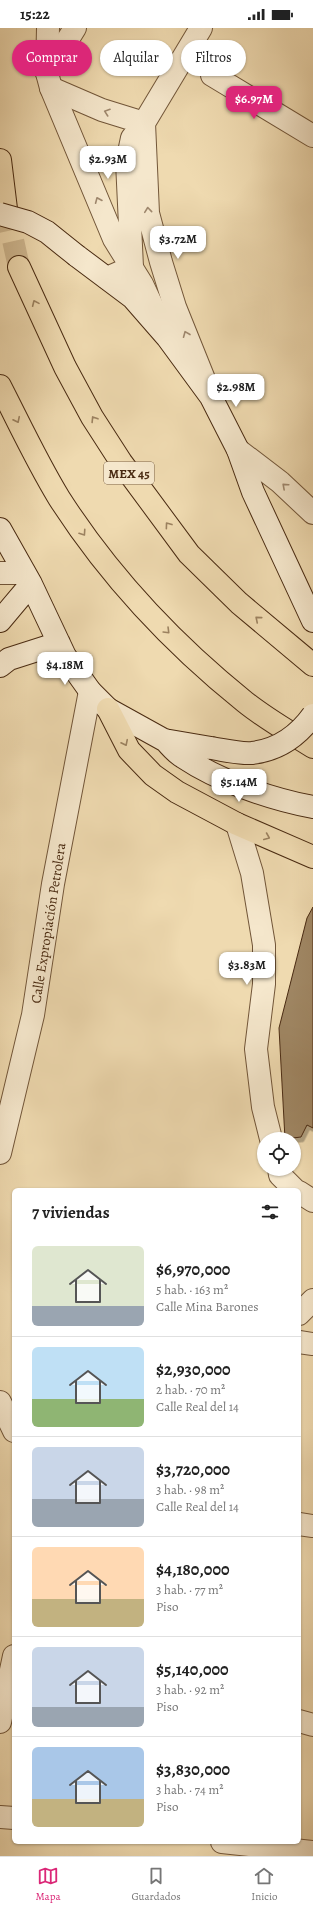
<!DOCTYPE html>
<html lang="es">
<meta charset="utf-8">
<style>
body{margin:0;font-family:Alegreya,serif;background:#f6f6f6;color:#222;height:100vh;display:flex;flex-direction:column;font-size:15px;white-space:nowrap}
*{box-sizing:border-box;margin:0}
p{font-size:13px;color:#767676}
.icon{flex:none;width:22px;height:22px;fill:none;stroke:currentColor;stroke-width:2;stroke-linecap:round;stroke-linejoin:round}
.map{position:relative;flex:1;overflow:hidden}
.side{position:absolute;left:12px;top:1160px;width:289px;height:656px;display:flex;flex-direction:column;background:#fff;border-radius:6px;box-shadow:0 1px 3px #0004}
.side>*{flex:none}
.banner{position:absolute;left:12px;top:12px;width:289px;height:36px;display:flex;gap:8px}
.controls{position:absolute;left:257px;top:1104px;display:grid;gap:8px}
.controls a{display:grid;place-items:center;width:44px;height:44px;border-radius:50%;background:#fff;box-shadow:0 1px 3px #0004;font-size:20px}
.price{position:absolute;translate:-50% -34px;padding:0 9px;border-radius:8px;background:#fff;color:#222;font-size:13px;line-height:26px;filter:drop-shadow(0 1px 2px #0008)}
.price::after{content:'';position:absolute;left:50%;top:24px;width:12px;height:9px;margin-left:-6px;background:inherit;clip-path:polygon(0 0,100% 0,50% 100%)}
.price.current{background:#db2777;color:#fff}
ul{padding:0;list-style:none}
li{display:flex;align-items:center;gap:12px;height:100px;padding:0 20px}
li+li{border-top:1px solid #e0e0e0}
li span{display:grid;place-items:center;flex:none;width:112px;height:80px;border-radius:6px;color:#555}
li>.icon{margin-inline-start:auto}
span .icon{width:48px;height:48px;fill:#fffc;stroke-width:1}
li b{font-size:17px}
h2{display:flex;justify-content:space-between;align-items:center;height:48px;padding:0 20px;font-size:17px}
.chip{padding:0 14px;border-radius:18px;background:#fff;box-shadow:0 1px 3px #0004;font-size:14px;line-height:36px}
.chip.current{background:#db2777;color:#fff}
.status{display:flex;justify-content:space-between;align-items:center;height:28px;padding:0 20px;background:#fff;direction:ltr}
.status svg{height:11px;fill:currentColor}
.tab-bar{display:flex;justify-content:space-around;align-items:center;height:56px;border-top:1px solid #e0e0e0;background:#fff;font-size:11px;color:#767676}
.tab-bar a{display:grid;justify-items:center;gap:2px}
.tab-bar .current{color:#db2777}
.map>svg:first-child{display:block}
.building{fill:#9f8664;stroke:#492a11;filter:url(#shadow)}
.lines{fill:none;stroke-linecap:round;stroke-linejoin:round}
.primary-tunnel{stroke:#ceb790;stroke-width:22;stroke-dasharray:22 11;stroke-linecap:butt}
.minor-casing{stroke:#725639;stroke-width:24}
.tertiary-casing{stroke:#725639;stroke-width:24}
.secondary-casing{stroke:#492a11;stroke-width:24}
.primary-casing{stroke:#492a11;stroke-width:24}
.minor{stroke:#f5e7cc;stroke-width:22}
.tertiary{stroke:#f5e7cc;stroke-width:22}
.secondary{stroke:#f5e7cc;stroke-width:22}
.primary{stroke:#efdab0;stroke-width:22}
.secondary-bridge-casing{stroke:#492a11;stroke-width:24;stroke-linecap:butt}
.secondary-bridge{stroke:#f5e7cc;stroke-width:22}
.oneway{stroke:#9f886e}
.oneway2{stroke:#9c8260}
.labels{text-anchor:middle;stroke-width:3;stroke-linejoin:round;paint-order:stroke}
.shield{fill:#f5e7cc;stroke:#7d6349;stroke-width:1}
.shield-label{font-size:13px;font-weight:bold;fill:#492a11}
.street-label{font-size:14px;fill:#492a11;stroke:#f5e7cc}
</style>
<div class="status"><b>15:22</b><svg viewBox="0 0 49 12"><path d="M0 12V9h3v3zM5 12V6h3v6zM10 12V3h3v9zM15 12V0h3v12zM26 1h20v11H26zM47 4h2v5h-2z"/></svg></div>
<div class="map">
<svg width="313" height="1828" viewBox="0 0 313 1828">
<defs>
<filter id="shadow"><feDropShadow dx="2.5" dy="4.5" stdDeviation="0" flood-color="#0004"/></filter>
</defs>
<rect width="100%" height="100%" fill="#efdab0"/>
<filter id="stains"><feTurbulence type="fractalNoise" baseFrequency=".005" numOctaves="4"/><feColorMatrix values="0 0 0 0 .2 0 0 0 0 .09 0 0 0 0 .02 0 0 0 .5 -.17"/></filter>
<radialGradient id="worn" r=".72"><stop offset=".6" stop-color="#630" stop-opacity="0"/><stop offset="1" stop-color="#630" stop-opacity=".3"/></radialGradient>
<path class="building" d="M 313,879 L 313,1100 L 307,1097 L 301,1109 L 285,1111 L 279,1000 L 307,890 Z"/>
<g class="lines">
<path class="primary-tunnel" d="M 6,181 L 19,239"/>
<defs>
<path id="minor" d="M 47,45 L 75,0
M 212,47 L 313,108
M 51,60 L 102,82 L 144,95
M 144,95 L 148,185 L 161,234 L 175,279 L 206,356
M 107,250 L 132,239 L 127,134 L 132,110 L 144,95 L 201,0
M 238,422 L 280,454 L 313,485
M 237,796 L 252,845 L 264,917 L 264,956 L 256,1021 L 263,1079 L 271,1111
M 0,1125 L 33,987 L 53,856 L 90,663
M 279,1141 L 280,1147 L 295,1162
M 299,1164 L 313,1173
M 299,1286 L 313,1272
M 299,1314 L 313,1316
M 0,1374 L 14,1403
M 299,1496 L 313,1498
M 299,1693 L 313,1697
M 0,1694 L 14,1628
M 0,1789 L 14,1790
M 222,1814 L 313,1824"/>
<path id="tertiary" d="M 48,0 L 47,45 L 51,60 L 114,211 L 142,256 L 162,299
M 0,545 L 24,545"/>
<path id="secondary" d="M 77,228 L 133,270 L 167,309 L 211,369 L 238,422 L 253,464 L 313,593
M 0,501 L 31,556 L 65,628 L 90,663 L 108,681 L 164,712 L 211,720
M 0,593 L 31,556
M 0,638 L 9,631 L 59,615
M 165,712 C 170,718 176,725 183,729 C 219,753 270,771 313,779"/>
<path id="primary" d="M 0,132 L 6,181
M 19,239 L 65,339 L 92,389 L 121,434 L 189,526 L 239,575 L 313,637
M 0,358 C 19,395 37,434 59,470 C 109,548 173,616 245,674 C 266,691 291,705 313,719
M 108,681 L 129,722 L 153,747 L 177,764 L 237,796 L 313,829"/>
</defs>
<use href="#minor" class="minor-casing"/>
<use href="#tertiary" class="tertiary-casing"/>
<use href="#secondary" class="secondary-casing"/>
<use href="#primary" class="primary-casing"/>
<use href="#minor" class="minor"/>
<use href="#tertiary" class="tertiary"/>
<use href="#secondary" class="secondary"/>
<use href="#primary" class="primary"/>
<defs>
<path id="secondary-bridge" d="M 0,186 L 28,194 L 47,204 L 77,228
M 211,720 C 224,722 239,726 252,725 C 278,722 298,708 313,687"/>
</defs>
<use href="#secondary-bridge" class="secondary-bridge-casing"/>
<use href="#secondary-bridge" class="secondary-bridge"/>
</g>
<defs><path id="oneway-chevron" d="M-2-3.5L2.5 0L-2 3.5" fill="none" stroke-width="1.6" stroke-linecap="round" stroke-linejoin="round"/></defs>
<g class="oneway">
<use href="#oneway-chevron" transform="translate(107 84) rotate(-161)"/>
<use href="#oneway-chevron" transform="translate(98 172) rotate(-113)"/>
<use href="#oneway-chevron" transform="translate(148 182) rotate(-96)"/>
<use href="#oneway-chevron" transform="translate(186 306) rotate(-112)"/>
<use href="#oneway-chevron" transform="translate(285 458) rotate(-138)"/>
</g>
<g class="oneway2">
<use href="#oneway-chevron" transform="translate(35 275) rotate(-114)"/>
<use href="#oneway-chevron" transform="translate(94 391) rotate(-122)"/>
<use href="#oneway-chevron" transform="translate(17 392) rotate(64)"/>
<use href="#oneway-chevron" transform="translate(168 497) rotate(-126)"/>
<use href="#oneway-chevron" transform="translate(83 505) rotate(56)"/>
<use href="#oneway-chevron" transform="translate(258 591) rotate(-140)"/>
<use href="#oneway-chevron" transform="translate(167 603) rotate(45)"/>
<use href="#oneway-chevron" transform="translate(125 715) rotate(64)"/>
<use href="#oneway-chevron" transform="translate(267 809) rotate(23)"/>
</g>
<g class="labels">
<rect class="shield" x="104" y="434" width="50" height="22" rx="3"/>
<g class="shield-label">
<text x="129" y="450">MEX 45</text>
</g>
<g class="street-label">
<text transform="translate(48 895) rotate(-81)" y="5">Calle Expropiación Petrolera</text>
</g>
</g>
<rect width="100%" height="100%" filter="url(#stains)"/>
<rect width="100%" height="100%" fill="url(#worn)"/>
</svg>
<div class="controls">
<a><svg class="icon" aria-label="locate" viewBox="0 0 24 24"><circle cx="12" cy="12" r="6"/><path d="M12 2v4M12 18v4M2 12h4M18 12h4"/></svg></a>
</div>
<b class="price current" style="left:254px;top:92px">$6.97M</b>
<b class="price" style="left:108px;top:152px">$2.93M</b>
<b class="price" style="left:178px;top:232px">$3.72M</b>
<b class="price" style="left:236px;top:380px">$2.98M</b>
<b class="price" style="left:65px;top:658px">$4.18M</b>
<b class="price" style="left:239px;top:775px">$5.14M</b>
<b class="price" style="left:247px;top:958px">$3.83M</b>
<div class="banner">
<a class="chip current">Comprar</a>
<a class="chip">Alquilar</a>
<a class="chip">Filtros</a>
</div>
<section class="side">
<h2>7 viviendas<svg class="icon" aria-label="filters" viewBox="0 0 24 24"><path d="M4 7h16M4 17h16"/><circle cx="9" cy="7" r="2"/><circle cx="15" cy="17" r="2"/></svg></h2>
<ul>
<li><span style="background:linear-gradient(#dfe7d0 75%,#9aa5b1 0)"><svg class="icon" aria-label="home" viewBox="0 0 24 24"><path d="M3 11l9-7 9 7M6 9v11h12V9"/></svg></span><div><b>$6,970,000</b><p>5 hab. · 163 m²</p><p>Calle Mina Barones</p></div></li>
<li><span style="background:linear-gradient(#bfe0f5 65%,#8fb573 0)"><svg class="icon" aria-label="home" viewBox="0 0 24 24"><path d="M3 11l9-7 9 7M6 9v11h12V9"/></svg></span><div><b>$2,930,000</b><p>2 hab. · 70 m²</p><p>Calle Real del 14</p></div></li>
<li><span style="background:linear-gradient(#c9d6e8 65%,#9aa5b1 0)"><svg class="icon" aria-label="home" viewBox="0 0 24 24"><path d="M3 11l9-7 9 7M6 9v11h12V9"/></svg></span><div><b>$3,720,000</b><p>3 hab. · 98 m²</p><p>Calle Real del 14</p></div></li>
<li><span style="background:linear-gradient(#ffd9b3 65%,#c2b280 0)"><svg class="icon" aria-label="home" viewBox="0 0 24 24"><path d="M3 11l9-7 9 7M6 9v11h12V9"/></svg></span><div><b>$4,180,000</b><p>3 hab. · 77 m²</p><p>Piso</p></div></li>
<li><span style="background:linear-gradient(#c9d6e8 75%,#9aa5b1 0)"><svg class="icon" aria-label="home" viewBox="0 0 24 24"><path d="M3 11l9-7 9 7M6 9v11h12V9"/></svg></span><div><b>$5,140,000</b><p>3 hab. · 92 m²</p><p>Piso</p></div></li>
<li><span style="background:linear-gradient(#a9c7e8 65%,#c2b280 0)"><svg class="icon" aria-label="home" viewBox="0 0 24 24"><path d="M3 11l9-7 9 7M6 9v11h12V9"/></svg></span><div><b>$3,830,000</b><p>3 hab. · 74 m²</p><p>Piso</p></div></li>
</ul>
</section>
</div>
<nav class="tab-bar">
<a class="current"><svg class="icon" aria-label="map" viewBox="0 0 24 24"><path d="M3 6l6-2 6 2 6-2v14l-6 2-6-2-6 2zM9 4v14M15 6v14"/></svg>Mapa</a>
<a><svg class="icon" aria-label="saved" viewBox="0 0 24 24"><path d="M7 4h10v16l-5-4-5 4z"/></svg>Guardados</a>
<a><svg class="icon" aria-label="home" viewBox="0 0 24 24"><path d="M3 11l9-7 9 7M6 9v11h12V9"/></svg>Inicio</a>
</nav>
